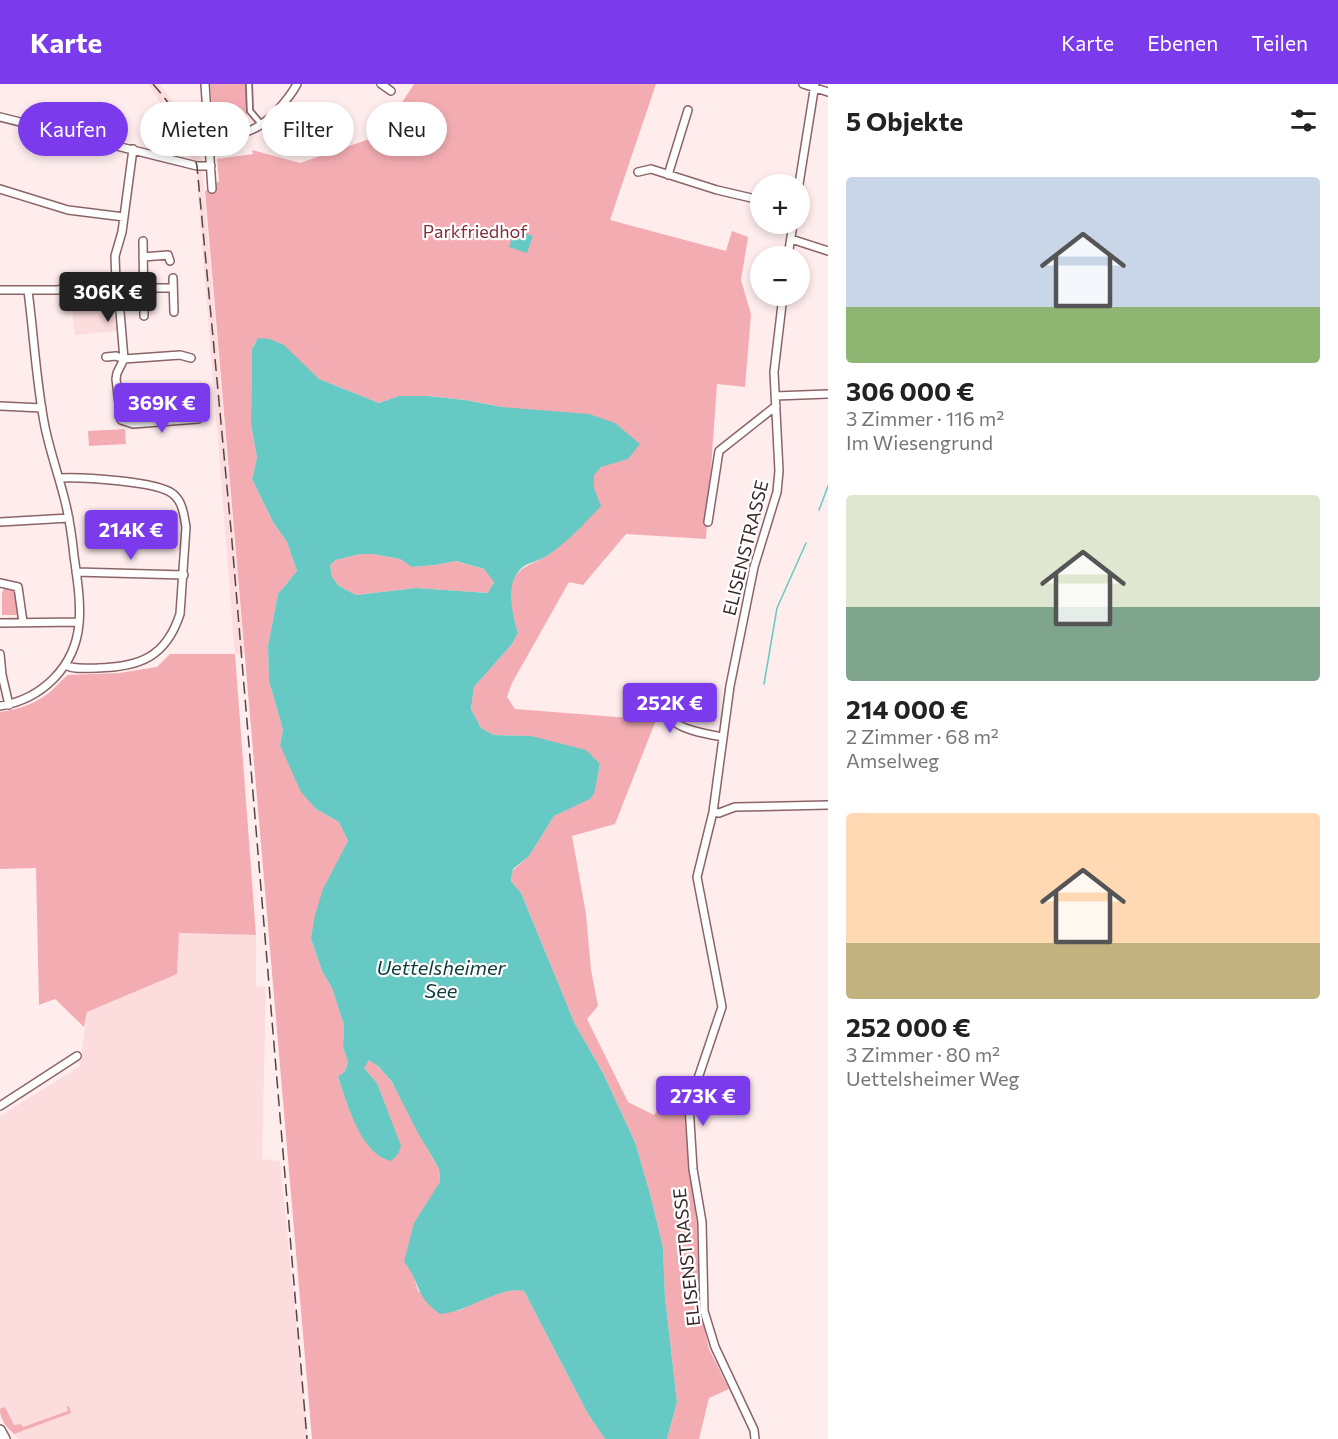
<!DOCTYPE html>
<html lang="de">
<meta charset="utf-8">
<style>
body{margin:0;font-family:Commissioner,sans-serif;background:#f2f2f2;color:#222;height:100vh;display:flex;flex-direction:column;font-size:22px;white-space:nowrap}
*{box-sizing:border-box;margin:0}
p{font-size:20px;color:#767676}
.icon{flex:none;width:33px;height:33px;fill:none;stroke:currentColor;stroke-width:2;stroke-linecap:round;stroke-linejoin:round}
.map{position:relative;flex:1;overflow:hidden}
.details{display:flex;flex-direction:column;background:#fff;width:510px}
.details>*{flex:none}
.top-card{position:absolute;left:18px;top:18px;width:570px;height:54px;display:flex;gap:12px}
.controls{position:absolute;left:750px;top:90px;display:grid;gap:12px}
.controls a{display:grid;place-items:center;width:60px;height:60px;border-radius:50%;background:#fff;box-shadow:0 3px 9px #0003;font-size:30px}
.price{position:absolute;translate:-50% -51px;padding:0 14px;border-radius:6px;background:#7c3aed;color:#fff;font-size:20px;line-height:39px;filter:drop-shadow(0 2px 3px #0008)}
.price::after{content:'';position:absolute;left:50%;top:36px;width:18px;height:14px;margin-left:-9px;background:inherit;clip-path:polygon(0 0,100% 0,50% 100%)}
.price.on{background:#222;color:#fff}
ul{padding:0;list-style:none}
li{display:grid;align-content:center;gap:12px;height:318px;padding:0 18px}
li span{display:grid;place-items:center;height:186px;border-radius:6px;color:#555}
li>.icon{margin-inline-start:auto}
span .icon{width:108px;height:108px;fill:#fffc;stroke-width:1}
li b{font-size:26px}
h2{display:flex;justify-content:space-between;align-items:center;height:72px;padding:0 18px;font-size:26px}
.tag{padding:0 21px;border-radius:27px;background:#fff;box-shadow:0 3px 9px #0003;font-size:21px;line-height:54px}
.tag.on{background:#7c3aed;color:#fff}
header{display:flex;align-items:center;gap:36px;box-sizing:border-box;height:84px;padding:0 30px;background:#7c3aed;color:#fff}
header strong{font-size:28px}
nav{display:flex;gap:33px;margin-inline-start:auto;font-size:21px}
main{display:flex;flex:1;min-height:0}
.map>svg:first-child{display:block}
.built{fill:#fcdcdd}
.green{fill:#f3adb2}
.water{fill:#66c9c3;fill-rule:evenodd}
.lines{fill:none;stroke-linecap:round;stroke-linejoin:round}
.stream{stroke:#66c9c3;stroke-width:1.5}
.pedestrian-casing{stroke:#8a6467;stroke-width:8}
.minor-casing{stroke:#8a6467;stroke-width:10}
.secondary-casing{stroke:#8a6467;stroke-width:12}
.pedestrian{stroke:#fff;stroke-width:4.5}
.minor{stroke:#fff;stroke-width:7}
.secondary{stroke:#fff;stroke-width:9}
.rail{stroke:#544445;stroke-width:1.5;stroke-dasharray:12 6;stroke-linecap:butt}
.labels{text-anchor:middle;stroke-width:4.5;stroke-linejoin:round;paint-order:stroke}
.park-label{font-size:18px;fill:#852b3a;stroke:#fff}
.street-label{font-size:18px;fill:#39292a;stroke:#fff}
.water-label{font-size:20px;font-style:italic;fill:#0c3c3a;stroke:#fff}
</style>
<header>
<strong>Karte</strong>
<nav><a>Karte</a><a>Ebenen</a><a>Teilen</a></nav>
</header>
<main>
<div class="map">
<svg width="828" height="1355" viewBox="0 0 828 1355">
<rect width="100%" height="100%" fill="#ffedee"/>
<path class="built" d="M 148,0 L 159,0 L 165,7 L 183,32 L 201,74 L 244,570 L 235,570 L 196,85 L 166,27 Z
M 109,202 L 117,247 L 75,251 L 70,208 Z
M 179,849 L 256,851 L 256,902 L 266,903 L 262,1075 L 280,1077 L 308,1355 L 18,1355 L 7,1341 L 0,1326 L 0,1032 L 80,982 L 87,928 L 177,890 Z"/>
<path class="green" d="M 210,0 L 248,0 L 246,44 L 214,47 Z
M 414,0 L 656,0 L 610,136 L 726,167 L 732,147 L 748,153 L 741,196 L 751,230 L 745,303 L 717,300 L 706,455 L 626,450 L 583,501 L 569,498 L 512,599 L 507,613 L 515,625 L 656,636 L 615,740 L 572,752 L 586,830 L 591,886 L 598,922 L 587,935 L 628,1018 L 654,1031 L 665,1019 L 684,1020 L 686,1030 L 689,1082 L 697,1139 L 699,1220 L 709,1265 L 729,1305 L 709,1314 L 699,1355 L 667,1355 L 677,1318 L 665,1213 L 663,1164 L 651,1113 L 635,1058 L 603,989 L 575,940 L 521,809 L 511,797 L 513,786 L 529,772 L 554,732 L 589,715 L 593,711 L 600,681 L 531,652 L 494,651 L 481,644 L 471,625 L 474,603 L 512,560 L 518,549 C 514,537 507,512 512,499 C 518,483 530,481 543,474 C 571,458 596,424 593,391 L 601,383 L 611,379 L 502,323 L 465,316 L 429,312 L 399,312 L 379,319 L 319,295 L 301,279 L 255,258 L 252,265 L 251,340 L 257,374 L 252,395 L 273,438 L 287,458 L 297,487 L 278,510 L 268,562 L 269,597 L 283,646 L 280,661 L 316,725 L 339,738 L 348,757 L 311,855 L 322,887 L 332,904 L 344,941 L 343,963 L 348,978 L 345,987 L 338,994 L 352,1032 L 388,1029 L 377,999 L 364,984 L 369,975 C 404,1001 416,1049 439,1085 L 440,1098 L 433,1111 L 412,1187 L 418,1207 L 458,1227 C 474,1219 508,1202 524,1207 L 588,1330 L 605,1355 L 312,1355 L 205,107 L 219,97 L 217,75 L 253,70 L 252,66 L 300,79 L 381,51 Z
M 125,345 L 126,360 L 89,362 L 88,347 Z
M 360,470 L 373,470 L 400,475 L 413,483 L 435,481 L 455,477 L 484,485 L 494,497 L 489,509 L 416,504 L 356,511 L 339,502 L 332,493 L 330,481 L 336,476 Z
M 8,502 L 17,505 L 20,531 L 2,531 L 2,510 L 3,506 Z
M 170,570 L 235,570 L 256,851 L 179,849 L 177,890 L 87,928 L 84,943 L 55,915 L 39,921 L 36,784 L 0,785 L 0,628 C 18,626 36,619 50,608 C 56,603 61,596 68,591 L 119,589 L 157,583 Z
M 69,1322 L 71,1329 L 14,1350 C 6,1343 0,1335 0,1325 L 5,1323 L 14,1341 L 21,1340 L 23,1343 L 68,1327 L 67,1323 Z"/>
<path class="water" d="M 515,146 L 533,152 L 527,169 L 509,163 Z
M 258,254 L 270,255 L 284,261 L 319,295 L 379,319 L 399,312 L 428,312 L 465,316 L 502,323 L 589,330 L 615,339 L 640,360 L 628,375 L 601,383 L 594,391 L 594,404 L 601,422 C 584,440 566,460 545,473 C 539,477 529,478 523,483 C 504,498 512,529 518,549 L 512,560 L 474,603 L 471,625 L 481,644 L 494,651 L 531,652 L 586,666 L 600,680 L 594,710 L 590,715 L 554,732 L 529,772 L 513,785 L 511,797 L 521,809 L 575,940 L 603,989 L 635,1058 L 651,1113 L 663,1164 L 665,1213 L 677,1318 L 667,1355 L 605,1355 L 588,1330 L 524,1207 C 507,1202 477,1220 459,1226 C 453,1228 447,1229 440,1230 C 414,1212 421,1198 404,1178 L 414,1139 L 440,1098 L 439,1085 L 417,1047 L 392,998 L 379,983 L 369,976 L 364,984 L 377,999 L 401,1062 L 398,1070 L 391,1077 C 361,1071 347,1019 338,993 L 345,987 L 348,978 L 343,963 L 344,941 L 332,904 L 322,887 L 311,855 L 315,831 L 323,805 L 348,757 L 339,738 L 316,725 L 301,708 L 280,661 L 283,646 L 269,597 L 268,562 L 278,510 L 297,487 L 287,458 L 273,438 L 252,395 L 257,374 L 251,340 L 252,265 ZM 360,470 L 373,470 L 400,475 L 412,483 L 435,481 L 456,477 L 484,485 L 494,498 L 488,509 L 416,504 L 356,511 L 339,502 L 332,493 L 330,481 L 336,476 Z"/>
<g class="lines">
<path class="stream" d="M 819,426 L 828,402
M 764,600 L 777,524 L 806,459"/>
<defs>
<path id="pedestrian" d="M 249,0 L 250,27 L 262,41"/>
<path id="minor" d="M 205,0 L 212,105
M 381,0 L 391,7
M 803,0 L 828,8
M 0,33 L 197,82 L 211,82
M 265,39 L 271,43 C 291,49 321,65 337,46 L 332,40
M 209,52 C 240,51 255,50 277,27 C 285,18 292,10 297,0
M 638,88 L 651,85 L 717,106 L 760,116
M 668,91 L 688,26
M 799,100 L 815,0
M 0,105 L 68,126 L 124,133
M 791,155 L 828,167
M 143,157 L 144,232
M 788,172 L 793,140
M 143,173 L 168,171 L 170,177
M 173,194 L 174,228
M 116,198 L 115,172 L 122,148 L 133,65
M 116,201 L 118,204 L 173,204
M 118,204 L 124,275 L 117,289 L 116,295 L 121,336 L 133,340 L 198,335
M 0,206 L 57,206 L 116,198
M 106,273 L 116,272 L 124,275 L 180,271 L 191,274
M 775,312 L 828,310
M 0,322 L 42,324
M 59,394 C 81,393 158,397 173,410 C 183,418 184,432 186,443 L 180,530 C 166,573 140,583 97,584 C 87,584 75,586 65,581
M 0,438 L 69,434
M 708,438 L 719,367 L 776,322
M 76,488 L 184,491
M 0,499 L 18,503 L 23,538
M 0,539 L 79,538
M 0,570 L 2,591 L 9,621
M 676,605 C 674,613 669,625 671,633 C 674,645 712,651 723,653
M 0,622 C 42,615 75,583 79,540 C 81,517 77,494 74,472 C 72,452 69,432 64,413 C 58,390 50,367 45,343 C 36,298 34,252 28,207
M 713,728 L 719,729 L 735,723 L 828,721
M 0,1022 L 77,972
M 755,1355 L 754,1346 L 715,1263 L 704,1227 L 702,1138 L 693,1085 L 689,1021 L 722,923 L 697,793 L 713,728 L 730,602 L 754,483 L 777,408 L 779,387 L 774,288 L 783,212"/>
<path id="secondary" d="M 0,1346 L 5,1355"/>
</defs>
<use href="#pedestrian" class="pedestrian-casing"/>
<use href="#minor" class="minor-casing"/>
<use href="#secondary" class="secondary-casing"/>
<use href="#pedestrian" class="pedestrian"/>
<use href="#minor" class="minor"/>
<use href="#secondary" class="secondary"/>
<path class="rail" d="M 153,0 C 178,29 187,45 197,82 L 231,446 L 307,1355"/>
</g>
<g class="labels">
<g class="park-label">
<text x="475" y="154">Parkfriedhof</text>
</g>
<g class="street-label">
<text transform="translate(746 464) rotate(-76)" y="6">ELISENSTRASSE</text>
<text transform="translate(687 1173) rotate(-96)" y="6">ELISENSTRASSE</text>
</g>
<g class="water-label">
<text x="441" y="891">Uettelsheimer<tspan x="441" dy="23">See</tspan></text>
</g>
</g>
</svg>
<div class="controls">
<a>+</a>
<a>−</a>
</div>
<b class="price on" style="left:108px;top:239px">306K €</b>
<b class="price" style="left:162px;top:350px">369K €</b>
<b class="price" style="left:131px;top:477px">214K €</b>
<b class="price" style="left:670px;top:650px">252K €</b>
<b class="price" style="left:703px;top:1043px">273K €</b>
<div class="top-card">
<a class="tag on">Kaufen</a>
<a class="tag">Mieten</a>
<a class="tag">Filter</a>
<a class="tag">Neu</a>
</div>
</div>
<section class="details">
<h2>5 Objekte<svg class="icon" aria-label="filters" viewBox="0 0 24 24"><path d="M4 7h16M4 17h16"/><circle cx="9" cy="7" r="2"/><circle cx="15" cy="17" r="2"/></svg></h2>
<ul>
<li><span style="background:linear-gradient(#c9d6e8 70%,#8fb573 0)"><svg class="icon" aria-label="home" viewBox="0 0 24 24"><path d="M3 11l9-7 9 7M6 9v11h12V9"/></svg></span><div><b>306 000 €</b><p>3 Zimmer · 116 m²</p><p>Im Wiesengrund</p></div></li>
<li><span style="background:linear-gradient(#dfe7d0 60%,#7fa58c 0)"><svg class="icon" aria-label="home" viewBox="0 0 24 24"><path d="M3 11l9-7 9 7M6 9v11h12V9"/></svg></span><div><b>214 000 €</b><p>2 Zimmer · 68 m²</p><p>Amselweg</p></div></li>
<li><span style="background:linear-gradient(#ffd9b3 70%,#c2b280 0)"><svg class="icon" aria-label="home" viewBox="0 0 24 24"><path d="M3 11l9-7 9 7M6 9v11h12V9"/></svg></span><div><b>252 000 €</b><p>3 Zimmer · 80 m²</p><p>Uettelsheimer Weg</p></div></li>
</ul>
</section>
</main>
